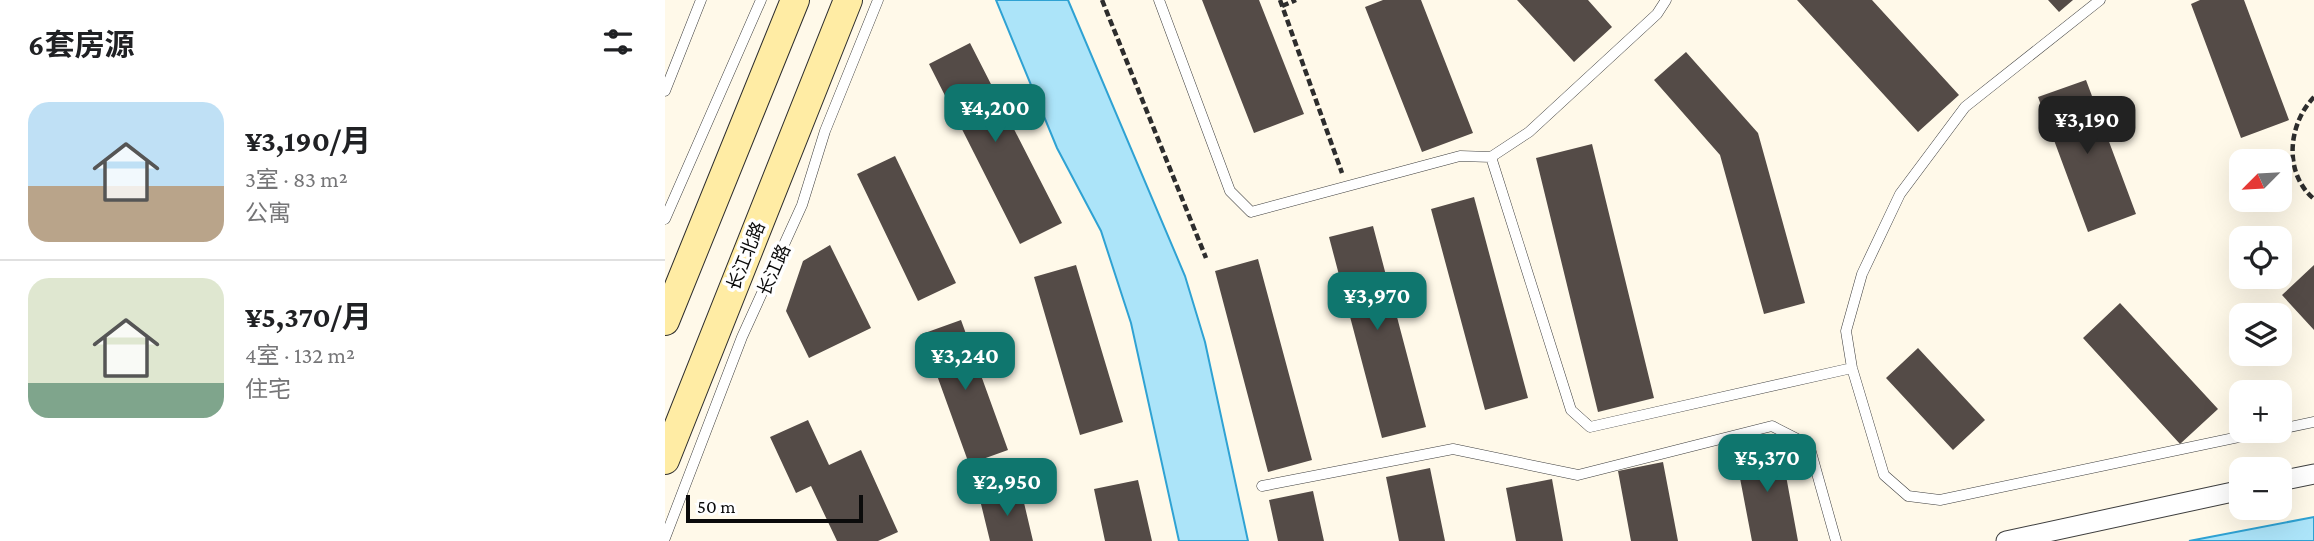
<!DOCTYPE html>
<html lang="zh">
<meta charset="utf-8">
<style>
body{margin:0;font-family:"Crimson Pro","Noto Sans SC",serif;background:#f2f2f2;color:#202124;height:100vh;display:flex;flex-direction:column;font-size:26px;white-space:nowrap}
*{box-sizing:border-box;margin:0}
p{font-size:23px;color:#757577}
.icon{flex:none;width:38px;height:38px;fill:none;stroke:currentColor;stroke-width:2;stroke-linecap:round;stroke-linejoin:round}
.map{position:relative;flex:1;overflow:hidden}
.drawer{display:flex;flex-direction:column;background:#fff;width:665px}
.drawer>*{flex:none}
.needle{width:46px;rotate:246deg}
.tools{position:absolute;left:1564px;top:149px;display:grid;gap:14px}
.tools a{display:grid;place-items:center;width:63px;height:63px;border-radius:14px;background:#fff;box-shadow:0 7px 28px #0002;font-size:35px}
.scale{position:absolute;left:21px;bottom:18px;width:177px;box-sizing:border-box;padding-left:7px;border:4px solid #0b0b0b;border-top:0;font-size:19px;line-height:24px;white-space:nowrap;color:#0b0b0b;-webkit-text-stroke:5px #fff;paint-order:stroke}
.price{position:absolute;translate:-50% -60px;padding:0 16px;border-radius:14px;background:#0f766e;color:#fff;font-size:23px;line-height:46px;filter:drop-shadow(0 2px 4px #0008)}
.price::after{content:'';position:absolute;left:50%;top:42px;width:21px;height:16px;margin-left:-10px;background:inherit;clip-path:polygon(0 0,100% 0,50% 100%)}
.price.selected{background:#222;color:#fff}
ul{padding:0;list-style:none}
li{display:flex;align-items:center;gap:21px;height:175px;padding:0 28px}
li+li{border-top:2px solid #e0e0e0}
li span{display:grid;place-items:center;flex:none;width:196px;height:140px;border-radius:21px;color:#555}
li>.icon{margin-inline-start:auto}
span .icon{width:84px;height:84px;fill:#fffc;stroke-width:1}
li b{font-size:30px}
h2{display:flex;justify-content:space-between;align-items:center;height:84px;padding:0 28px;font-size:30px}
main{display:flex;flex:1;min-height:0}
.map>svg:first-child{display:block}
.water{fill:#ace4f9;stroke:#2fa2d3;stroke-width:2}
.building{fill:#544b47}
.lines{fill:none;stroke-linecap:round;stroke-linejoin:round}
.lane-casing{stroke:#3e3e3e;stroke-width:11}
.street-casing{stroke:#3e3e3e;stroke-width:21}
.secondary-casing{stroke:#2d2d2d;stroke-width:30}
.path{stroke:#2d2d2d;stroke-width:4.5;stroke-dasharray:7 3.5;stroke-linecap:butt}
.lane{stroke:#fff;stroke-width:10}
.street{stroke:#fff;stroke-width:19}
.secondary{stroke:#ffeca4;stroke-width:28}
.labels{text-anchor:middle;stroke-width:7;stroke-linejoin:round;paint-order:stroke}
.street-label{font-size:18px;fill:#0b0b0b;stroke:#fff}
</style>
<main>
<section class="drawer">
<h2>6套房源<svg class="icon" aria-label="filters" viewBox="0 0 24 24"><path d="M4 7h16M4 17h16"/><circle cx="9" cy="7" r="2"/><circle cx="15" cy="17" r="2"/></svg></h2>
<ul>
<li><span style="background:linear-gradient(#bfe0f5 60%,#b9a48a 0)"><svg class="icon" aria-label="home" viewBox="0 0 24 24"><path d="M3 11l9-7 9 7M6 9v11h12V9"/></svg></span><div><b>¥3,190/月</b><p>3室 · 83 m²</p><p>公寓</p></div></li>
<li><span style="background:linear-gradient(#dfe7d0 75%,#7fa58c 0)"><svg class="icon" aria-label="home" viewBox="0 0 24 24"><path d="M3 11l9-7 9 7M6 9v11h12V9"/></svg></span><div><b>¥5,370/月</b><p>4室 · 132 m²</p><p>住宅</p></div></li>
</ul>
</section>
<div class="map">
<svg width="1649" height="541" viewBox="0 0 1649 541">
<rect width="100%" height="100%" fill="#fff9e9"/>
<path class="water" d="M 331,0 L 403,0 L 520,276 L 540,342 L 583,541 L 514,541 L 466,323 L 436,231 L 392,148 Z
M 1649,517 L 1649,541 L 1524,541 Z"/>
<path class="building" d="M 537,0 L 594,0 L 639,114 L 589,133 Z
M 718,0 L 756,0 L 808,133 L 757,152 L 700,7 Z
M 852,0 L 923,0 L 947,27 L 909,62 Z
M 1132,0 L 1207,0 L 1294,95 L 1253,132 Z
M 1383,0 L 1408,0 L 1394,12 Z
M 1535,0 L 1579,0 L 1624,120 L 1576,138 L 1526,4 Z
M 305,43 L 397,223 L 355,244 L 264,64 Z
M 1021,52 L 1093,133 L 1140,303 L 1099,314 L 1055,155 L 989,80 Z
M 1421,80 L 1471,214 L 1423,232 L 1373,97 Z
M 927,144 L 989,398 L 933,412 L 871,158 Z
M 230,156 L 291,283 L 253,301 L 192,174 Z
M 809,197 L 863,398 L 820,410 L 766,209 Z
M 708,226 L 761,427 L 717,438 L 664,237 Z
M 165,245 L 206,328 L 144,358 L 121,311 L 138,261 Z
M 593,259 L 647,460 L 603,472 L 550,271 Z
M 411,265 L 458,422 L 415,435 L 369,277 Z
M 1649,265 L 1649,330 L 1617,295 Z
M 1455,303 L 1553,409 L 1515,444 L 1418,338 Z
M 296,320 L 343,450 L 304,464 L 257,334 Z
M 1253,348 L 1320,420 L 1288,450 L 1221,378 Z
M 143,420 L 164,465 L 196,450 L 233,532 L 213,541 L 172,541 L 146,486 L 131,493 L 105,437 Z
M 1115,443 L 1133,541 L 1087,541 L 1070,452 Z
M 998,462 L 1013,541 L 966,541 L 953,471 Z
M 765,468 L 780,541 L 734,541 L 721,477 Z
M 887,479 L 898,541 L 851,541 L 841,488 Z
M 473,480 L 487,541 L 440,541 L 429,489 Z
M 356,490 L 368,541 L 325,541 L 315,500 Z
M 648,491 L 659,541 L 613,541 L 604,500 Z"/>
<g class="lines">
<defs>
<path id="lane" d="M 494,0 L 565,191 L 586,212 L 795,156 L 826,157 L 864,132 L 992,14 L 1001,0
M 1435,0 L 1300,107 L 1235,194 L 1197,274 L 1181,331 L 1187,368 L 1219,475 L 1243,496 L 1275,500 L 1607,430
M 0,91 L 36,0
M 826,157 L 906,410 L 925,427 L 1187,368
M 0,219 L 96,0
M 1615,429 L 1649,422
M 597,486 L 788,449 L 913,475 L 1107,426 L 1144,445 L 1171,541
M 0,538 L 77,337 L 137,205 L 160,131 L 213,0"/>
<path id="street" d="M 1615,481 L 1649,474
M 1341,541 L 1577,490"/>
<path id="secondary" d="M 0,321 L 130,0
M 0,460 L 183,0"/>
</defs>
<use href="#lane" class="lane-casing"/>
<use href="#street" class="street-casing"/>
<use href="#secondary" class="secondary-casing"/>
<path class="path" d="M 437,0 L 541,258
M 615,0 L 677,173
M 617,6 L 631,0
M 1649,97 C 1623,124 1618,173 1649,199"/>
<use href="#lane" class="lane"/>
<use href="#street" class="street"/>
<use href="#secondary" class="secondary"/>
</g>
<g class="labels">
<g class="street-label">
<text transform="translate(81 256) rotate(-68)" y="6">长江北路</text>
<text transform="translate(109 270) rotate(-66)" y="6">长江路</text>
</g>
</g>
</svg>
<div class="tools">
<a><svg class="needle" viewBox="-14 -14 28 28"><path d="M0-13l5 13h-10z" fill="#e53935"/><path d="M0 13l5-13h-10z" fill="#757577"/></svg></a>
<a><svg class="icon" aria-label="locate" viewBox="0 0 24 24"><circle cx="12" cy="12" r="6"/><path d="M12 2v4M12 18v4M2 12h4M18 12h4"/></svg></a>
<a><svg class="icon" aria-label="layers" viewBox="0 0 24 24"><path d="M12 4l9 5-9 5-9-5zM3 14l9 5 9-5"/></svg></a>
<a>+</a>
<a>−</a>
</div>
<div class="scale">50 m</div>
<b class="price" style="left:330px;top:144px">¥4,200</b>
<b class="price selected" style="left:1422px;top:156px">¥3,190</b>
<b class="price" style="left:712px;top:332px">¥3,970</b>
<b class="price" style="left:300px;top:392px">¥3,240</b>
<b class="price" style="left:1102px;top:494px">¥5,370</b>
<b class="price" style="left:342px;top:518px">¥2,950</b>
</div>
</main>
